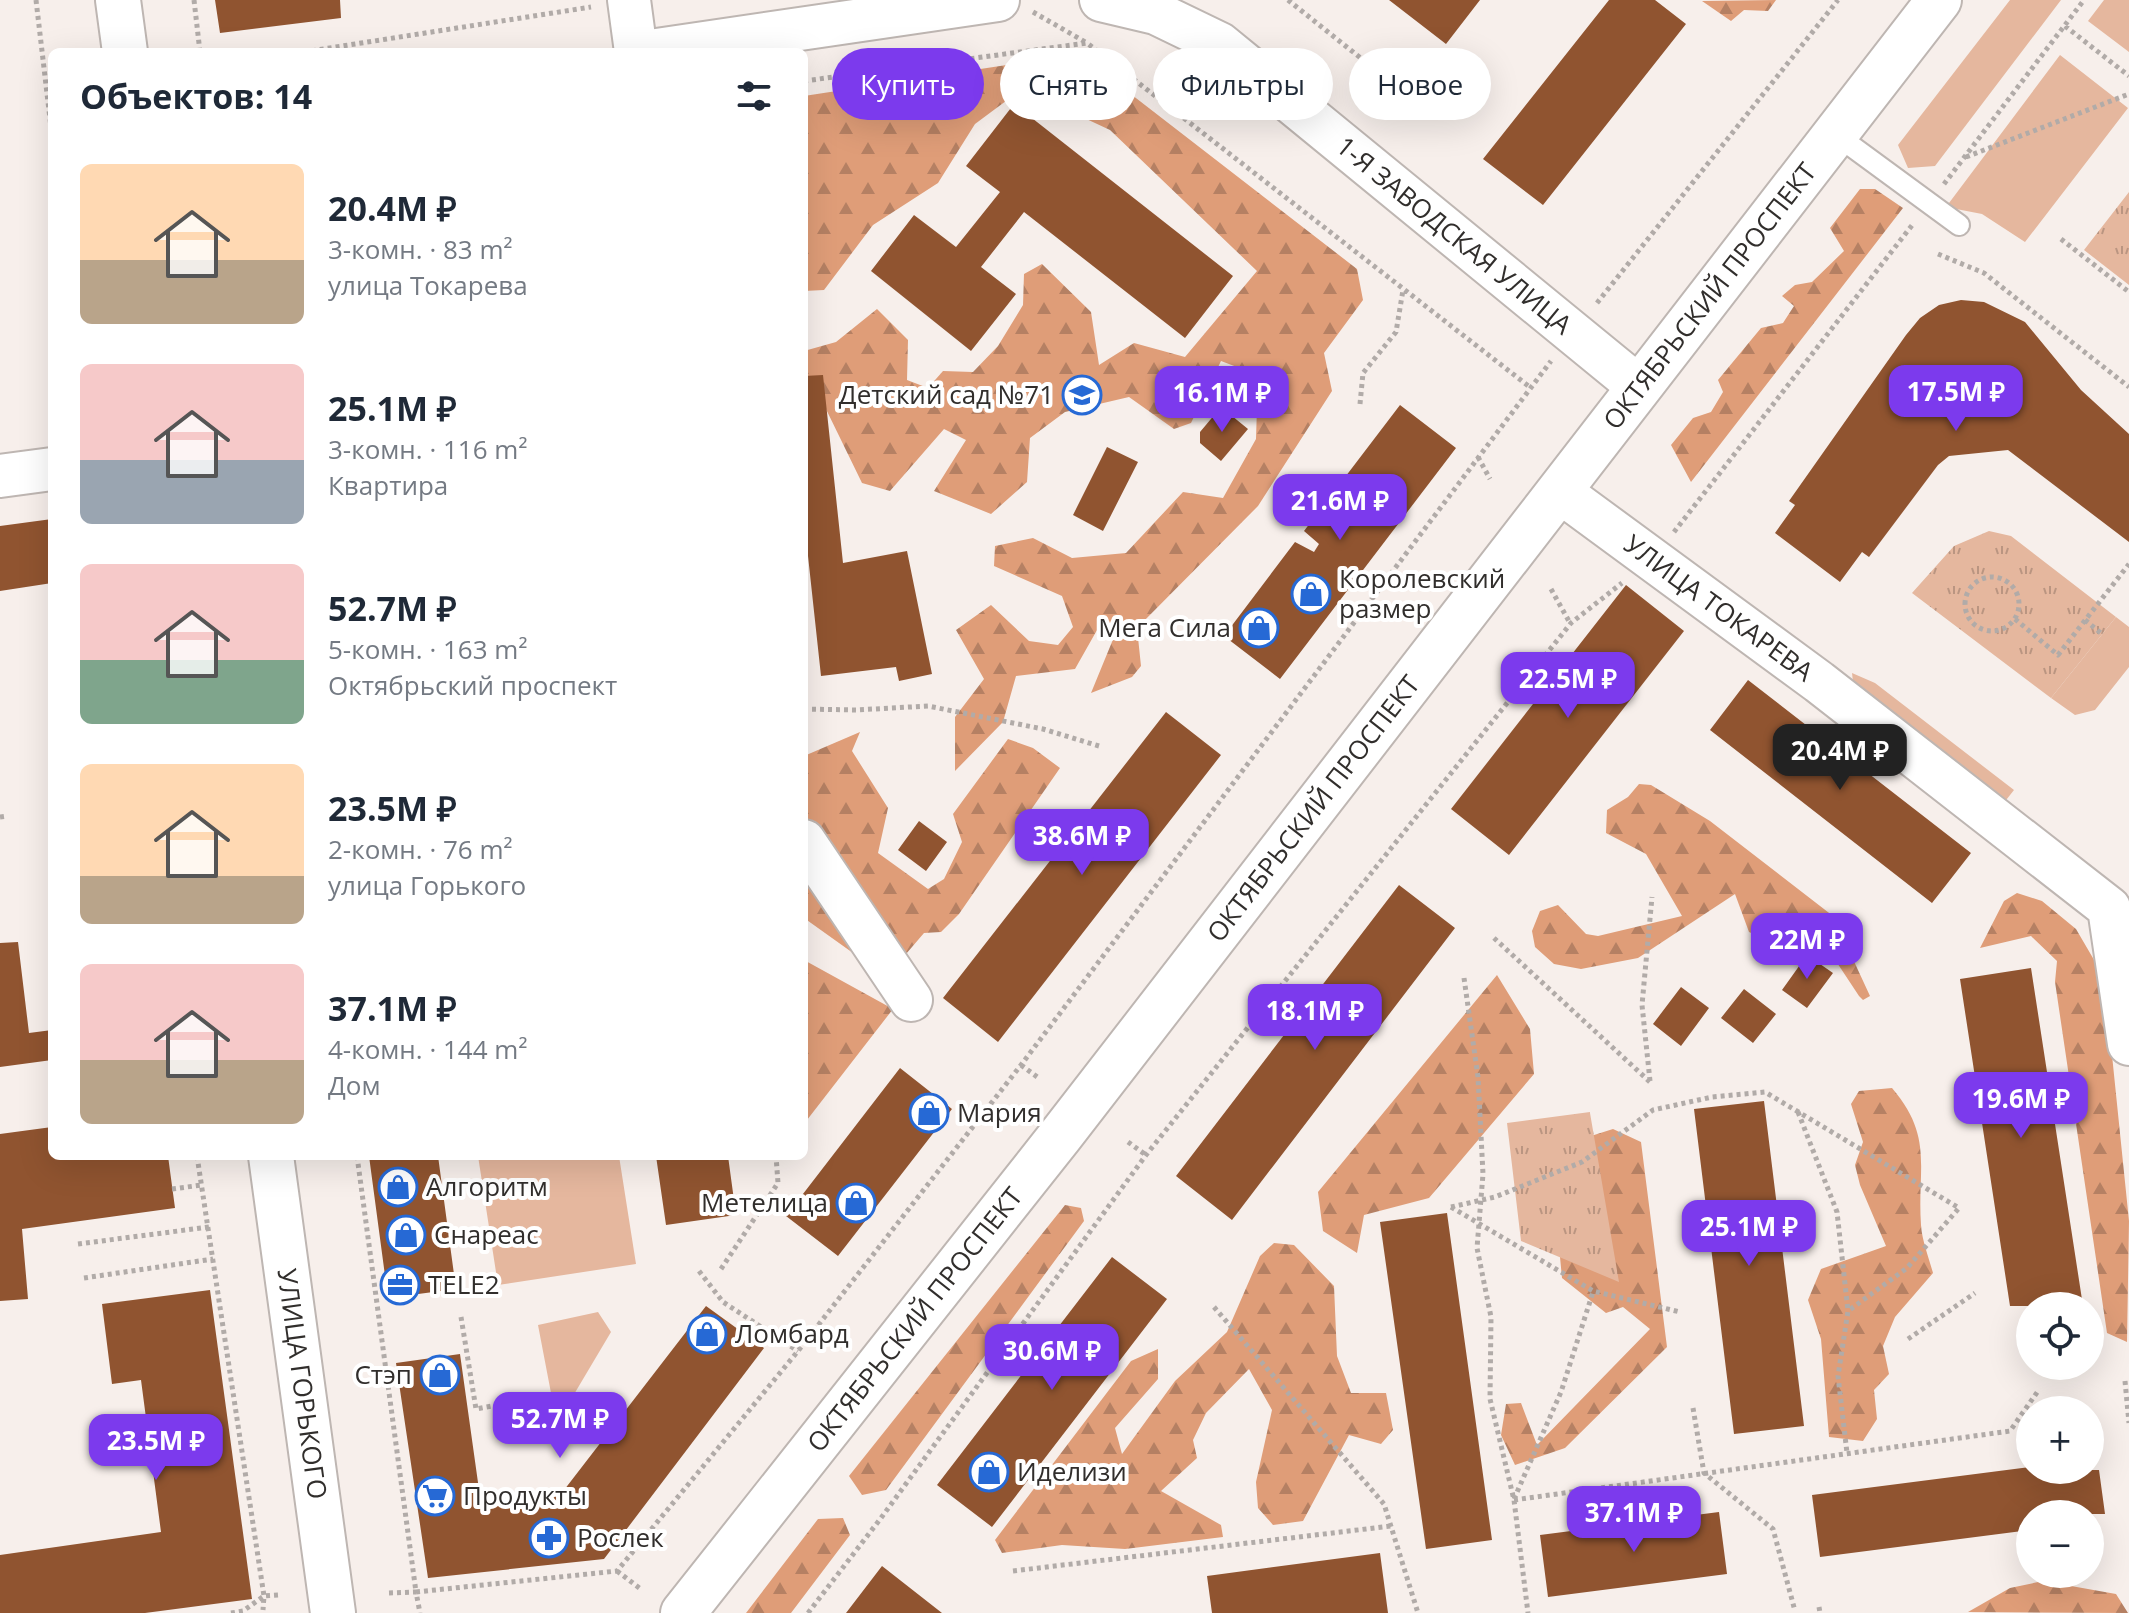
<!DOCTYPE html>
<html lang="ru">
<meta charset="utf-8">
<style>
body{margin:0;font-family:"Open Sans",sans-serif;background:#f6f6f7;color:#1f2937;height:100vh;display:flex;flex-direction:column;font-size:30px;white-space:nowrap}
*{box-sizing:border-box;margin:0}
p{font-size:26px;color:#747a83}
.icon{flex:none;width:44px;height:44px;fill:none;stroke:currentColor;stroke-width:2;stroke-linecap:round;stroke-linejoin:round}
.map{position:relative;flex:1;overflow:hidden}
.drawer{position:absolute;left:48px;top:48px;width:760px;height:1112px;display:flex;flex-direction:column;background:#fff;border-radius:12px;box-shadow:0 8px 32px #0002}
.drawer>*{flex:none}
.guide{position:absolute;left:832px;top:48px;width:760px;height:72px;display:flex;gap:16px}
.tools{position:absolute;left:2016px;top:1292px;display:grid;gap:16px}
.tools a{display:grid;place-items:center;width:88px;height:88px;border-radius:50%;background:#fff;box-shadow:0 8px 32px #0002;font-size:40px}
.price{position:absolute;translate:-50% -68px;padding:0 18px;border-radius:16px;background:#7c3aed;color:#fff;font-size:26px;line-height:52px;filter:drop-shadow(0 2px 4px #0008)}
.price::after{content:'';position:absolute;left:50%;top:48px;width:24px;height:18px;margin-left:-12px;background:inherit;clip-path:polygon(0 0,100% 0,50% 100%)}
.price.active{background:#222;color:#fff}
ul{padding:0;list-style:none}
li{display:flex;align-items:center;gap:24px;height:200px;padding:0 32px}
li span{display:grid;place-items:center;flex:none;width:224px;height:160px;border-radius:12px;color:#555}
li>.icon{margin-inline-start:auto}
span .icon{width:96px;height:96px;fill:#fffc;stroke-width:1}
li b{font-size:34px}
h2{display:flex;justify-content:space-between;align-items:center;height:96px;padding:0 32px;font-size:34px}
.chip{padding:0 28px;border-radius:36px;background:#fff;box-shadow:0 8px 32px #0002;font-size:28px;line-height:72px}
.chip.active{background:#7c3aed;color:#fff}
.map>svg:first-child{display:block}
.grass{fill:#e5b79e}
.forest{fill:url(#forest-firs)}
.park{fill:url(#park-tufts)}
.building{fill:#905430}
.lines{fill:none;stroke-linecap:round;stroke-linejoin:round}
.service-casing{stroke:#beb6b2;stroke-width:24}
.minor-casing{stroke:#beb6b2;stroke-width:46}
.secondary-casing{stroke:#beb6b2;stroke-width:48}
.primary-casing{stroke:#beb6b2;stroke-width:48}
.path{stroke:#b1aba8;stroke-width:5;stroke-dasharray:4 4;stroke-linecap:butt}
.service{stroke:#fff;stroke-width:20}
.minor{stroke:#fff;stroke-width:42}
.secondary{stroke:#fff;stroke-width:44}
.primary{stroke:#fff;stroke-width:44}
.labels{text-anchor:middle;stroke-width:8;stroke-linejoin:round;paint-order:stroke}
.street-label{font-size:26px;fill:#312e2c;stroke:#fff}
.poi-label{font-size:26px;fill:#312e2c;stroke:#fff;text-anchor:start}
</style>
<div class="map">
<svg width="2129" height="1613" viewBox="0 0 2129 1613">
<defs>
<pattern id="forest-firs" width="22" height="20" patternUnits="userSpaceOnUse" patternTransform="scale(2)"><rect width="22" height="20" fill="#df9d78"/><path d="M5 1l3.5 6h-7zM16 11l3.5 6h-7z" fill="#b58063"/></pattern>
<pattern id="park-tufts" width="24" height="20" patternUnits="userSpaceOnUse" patternTransform="scale(2)"><rect width="24" height="20" fill="#e5b79e"/><path d="M3 7l-1-3M5 7V3M7 7l1-3M15 17l-1-3M17 17v-4M19 17l1-3" fill="none" stroke="#ba9581"/></pattern>
</defs>
<rect width="100%" height="100%" fill="#f7efeb"/>
<path class="grass" d="M 2010,0 L 2061,0 L 1935,166 L 1908,168 L 1898,145 Z
M 2104,0 L 2129,0 L 2129,52 L 2088,21 Z
M 2060,55 L 2128,108 L 2025,242 L 1982,214 L 1946,207 Z
M 2116,617 L 2129,627 L 2129,667 L 2095,710 L 2075,715 L 2051,698 Z
M 1852,673 L 1875,683 L 2014,790 L 1999,809 L 1854,691 Z
M 478,1156 L 619,1156 L 636,1264 L 498,1285 Z
M 598,1312 L 611,1332 L 573,1396 L 551,1393 L 538,1325 Z"/>
<path class="forest" d="M 1776,0 L 1768,11 L 1744,10 L 1731,21 L 1702,1 Z
M 1079,54 L 1357,269 L 1363,300 L 1324,353 L 1332,391 L 1258,506 L 1137,628 L 1141,666 L 1132,677 L 1091,693 L 1114,637 L 1101,623 L 1075,669 L 1016,676 L 1003,722 L 955,771 L 955,717 L 984,679 L 956,630 L 991,605 L 1029,641 L 1058,645 L 1073,627 L 1062,596 L 994,566 L 995,546 L 1033,538 L 1072,558 L 1126,553 L 1183,492 L 1223,498 L 1256,439 L 1258,375 L 1221,361 L 1191,423 L 1174,429 L 1129,397 L 1065,412 L 1030,438 L 1027,482 L 991,514 L 934,491 L 966,440 L 944,429 L 890,491 L 862,483 L 823,403 L 804,399 L 804,351 L 836,342 L 877,309 L 908,340 L 907,380 L 928,388 L 943,371 L 973,372 L 998,346 L 1023,305 L 1024,274 L 1042,264 L 1091,312 L 1099,365 L 1134,343 L 1185,357 L 1257,271 L 1110,130 L 1022,89 L 975,124 L 938,183 L 873,225 L 824,290 L 804,291 L 804,96 Z
M 1860,189 L 1875,189 L 1903,208 L 1691,482 L 1671,445 L 1693,418 L 1711,412 L 1723,392 L 1718,380 L 1761,328 L 1783,323 L 1794,306 L 1782,296 L 1795,285 L 1812,282 L 1844,251 L 1830,228 Z
M 860,732 L 852,751 L 888,808 L 878,853 L 928,889 L 944,879 L 962,842 L 953,814 L 1008,739 L 1033,748 L 1060,768 L 959,914 L 941,932 L 924,933 L 894,968 L 874,968 L 804,918 L 804,756 Z
M 1639,784 L 1651,785 L 1710,821 L 1833,916 L 1870,996 L 1863,1000 L 1859,996 L 1820,937 L 1771,942 L 1749,932 L 1735,894 L 1638,958 L 1581,969 L 1554,964 L 1535,947 L 1532,931 L 1540,911 L 1558,905 L 1586,934 L 1598,936 L 1682,916 L 1646,854 L 1606,833 L 1607,810 L 1628,797 Z
M 2017,893 L 2042,901 L 2076,929 L 2104,977 L 2129,1221 L 2127,1342 L 2107,1333 L 2055,982 L 2057,961 L 2031,936 L 1980,948 L 2004,901 Z
M 804,960 L 893,1009 L 807,1120 L 804,1103 Z
M 1497,975 L 1530,1029 L 1534,1074 L 1429,1198 L 1364,1215 L 1357,1253 L 1323,1231 L 1318,1192 Z
M 1892,1088 C 1934,1137 1917,1168 1921,1225 C 1922,1241 1929,1258 1933,1273 L 1895,1317 L 1883,1346 L 1889,1374 L 1874,1390 L 1877,1419 L 1863,1441 L 1829,1437 L 1821,1339 L 1808,1300 L 1821,1269 L 1886,1246 L 1860,1185 L 1855,1165 L 1863,1142 L 1851,1104 L 1859,1091 Z
M 1613,1129 L 1641,1142 L 1667,1347 L 1565,1448 L 1515,1465 L 1501,1435 L 1506,1404 L 1521,1403 L 1537,1445 L 1650,1329 L 1623,1307 L 1606,1313 L 1562,1278 L 1560,1257 L 1572,1142 Z
M 1065,1205 L 1081,1208 L 1084,1221 L 886,1490 L 862,1495 L 849,1476 Z
M 1274,1243 L 1294,1245 L 1334,1286 L 1337,1356 L 1351,1393 L 1386,1393 L 1393,1430 L 1381,1444 L 1349,1435 L 1303,1521 L 1273,1525 L 1258,1508 L 1256,1482 L 1272,1410 L 1249,1369 L 1206,1413 L 1193,1440 L 1197,1458 L 1161,1491 L 1221,1525 L 1223,1537 L 1125,1549 L 1062,1545 L 1002,1553 L 995,1540 L 1131,1361 L 1158,1349 L 1158,1379 L 1115,1428 L 1122,1454 L 1175,1381 L 1227,1332 L 1260,1256 Z
M 843,1518 L 850,1535 L 791,1613 L 746,1613 L 818,1519 Z
M 2043,1581 L 2116,1594 L 2128,1613 L 1968,1612 L 2010,1588 Z"/>
<path class="park" d="M 2129,192 L 2129,285 L 2084,250 Z
M 1989,531 L 2011,536 L 2116,617 L 2051,698 L 1912,593 L 1954,546 Z
M 1590,1112 L 1590,1113 L 1619,1282 L 1521,1241 L 1507,1123 Z"/>
<path class="building" d="M 215,0 L 340,0 L 341,18 L 220,33 Z
M 1389,0 L 1480,0 L 1446,44 Z
M 1609,0 L 1655,0 L 1686,24 L 1543,205 L 1483,159 Z
M 1014,104 L 1233,276 L 1185,338 L 1024,212 L 981,267 L 1016,294 L 971,351 L 871,271 L 914,215 L 956,247 L 1000,192 L 966,166 Z
M 1961,300 L 1984,302 L 2025,322 L 2081,390 L 2129,434 L 2129,542 L 2008,450 L 1949,456 L 1938,465 L 1869,557 L 1862,552 L 1840,582 L 1775,533 L 1795,505 L 1789,501 L 1906,335 L 1920,318 L 1939,305 Z
M 823,375 L 843,563 L 907,551 L 932,674 L 899,681 L 896,667 L 821,676 L 804,519 L 804,376 Z
M 1400,405 L 1456,448 L 1280,679 L 1224,636 L 1295,542 L 1314,552 L 1319,544 L 1304,531 Z
M 1221,407 L 1248,429 L 1221,461 L 1200,443 L 1200,432 Z
M 1107,447 L 1138,462 L 1103,531 L 1073,515 Z
M 52,519 L 52,583 L 0,591 L 0,526 Z
M 1626,585 L 1684,631 L 1509,855 L 1451,809 Z
M 1748,680 L 1971,853 L 1932,903 L 1710,730 Z
M 1166,712 L 1221,755 L 998,1042 L 943,998 Z
M 919,821 L 947,842 L 926,871 L 898,850 Z
M 1399,885 L 1455,928 L 1232,1220 L 1176,1176 Z
M 18,942 L 29,1033 L 52,1030 L 52,1060 L 0,1067 L 0,943 Z
M 1807,955 L 1833,973 L 1807,1008 L 1782,990 Z
M 2031,968 L 2083,1306 L 2010,1306 L 1960,979 Z
M 1681,987 L 1709,1008 L 1681,1046 L 1653,1024 Z
M 1744,989 L 1776,1014 L 1753,1043 L 1721,1018 Z
M 900,1068 L 952,1109 L 838,1256 L 786,1216 Z
M 1764,1101 L 1804,1426 L 1734,1434 L 1694,1109 Z
M 52,1127 L 52,1156 L 168,1156 L 175,1208 L 22,1229 L 28,1299 L 0,1301 L 0,1134 Z
M 369,1156 L 438,1156 L 456,1289 L 388,1298 Z
M 656,1156 L 728,1156 L 736,1215 L 666,1225 Z
M 1447,1213 L 1492,1540 L 1426,1549 L 1380,1222 Z
M 1112,1257 L 1167,1299 L 992,1527 L 937,1485 Z
M 210,1290 L 252,1599 L 145,1613 L 0,1613 L 0,1555 L 161,1532 L 141,1380 L 112,1384 L 102,1304 Z
M 706,1306 L 764,1348 L 604,1559 L 428,1578 L 396,1363 L 460,1354 L 481,1504 L 561,1494 Z
M 2030,1467 L 2030,1470 L 2099,1470 L 2105,1514 L 2030,1514 L 2030,1530 L 1820,1557 L 1812,1495 Z
M 1719,1512 L 1727,1574 L 1548,1597 L 1540,1535 Z
M 1380,1553 L 1388,1613 L 1212,1613 L 1207,1576 Z
M 882,1566 L 942,1613 L 846,1613 Z"/>
<g class="lines">
<defs>
<path id="service" d="M 1835,134 L 1959,225"/>
<g id="minor">
<path d="M 629,0 L 636,52"/>
<path id="s1" d="M 1101,0 L 1156,13 L 1220,44 L 1639,387"/>
<path d="M 643,52 L 998,0"/>
<path d="M 0,476 L 52,469"/>
<path id="s2" d="M 1559,491 L 1819,682 L 2109,908 L 2129,1044"/>
<path d="M 804,841 L 911,1000"/>
</g>
<g id="secondary">
<path id="s3" d="M 683,1613 L 1061,1135 L 1939,0"/>
</g>
<g id="primary">
<path d="M 118,0 L 125,52"/>
<path id="s4" d="M 271,1156 L 333,1613"/>
</g>
</defs>
<use href="#service" class="service-casing"/>
<use href="#minor" class="minor-casing"/>
<use href="#secondary" class="secondary-casing"/>
<use href="#primary" class="primary-casing"/>
<path class="path" d="M 36,0 L 52,136
M 194,0 L 200,52
M 1288,0 L 1437,119
M 1033,12 L 1087,43
M 2065,26 L 2129,76
M 304,52 L 591,7
M 804,81 L 1087,43 L 1531,388
M 1966,157 L 2129,94
M 1944,184 L 2084,0
M 2061,239 L 2129,292
M 1938,254 L 1984,273 L 2129,387
M 1597,303 L 1838,0
M 51,371 L 52,371
M 1360,404 L 1363,373 L 1396,332 L 1403,290
M 1478,457 L 1490,479
M 1674,532 L 1913,224
M1965 604a27 27 0 1 1 54 0a27 27 0 1 1-54 0Z
M 1551,589 L 1570,623
M 2015,619 L 2058,655 L 2129,564
M 2085,620 L 2102,634
M 804,709 L 856,710 L 928,706 L 1043,729 L 1099,746
M 0,817 L 7,816
M 1494,938 L 1650,1082
M 1464,978 L 1478,1077 L 1483,1174 L 1477,1248 L 1491,1317 L 1490,1399 L 1514,1500 L 1528,1613
M 1021,1065 L 1040,1079
M 1650,1081 L 1642,1005 L 1652,897
M 1798,1112 L 1837,1212 L 1848,1311 L 1838,1376 L 1847,1453
M 1128,1142 L 1146,1155
M 197,1156 L 264,1596 L 263,1610
M 357,1156 L 416,1592 L 617,1571 L 798,1351 L 1021,1065 L 1551,361
M 172,1189 L 202,1185
M 1451,1207 L 1495,1197 L 1582,1162 L 1653,1110 L 1712,1097 L 1765,1092 L 1959,1208 L 1907,1268 L 1848,1311
M 1451,1207 L 1593,1291 L 1680,1312
M 78,1244 L 209,1227
M 721,1269 L 778,1183 L 776,1156
M 699,1271 L 723,1302 L 798,1351
M 84,1278 L 213,1259
M 1214,1307 L 1384,1504 L 1418,1613
M 461,1317 L 476,1409 L 535,1398
M 1908,1339 L 1975,1293
M 2125,1381 L 2129,1423
M 1693,1408 L 1704,1473 L 1773,1529 L 1795,1611
M 1514,1499 L 1561,1392 L 1593,1292
M 1514,1500 L 2010,1431 L 2038,1391
M 617,1571 L 642,1590
M 1013,1571 L 1391,1526
M 389,1593 L 416,1592 L 420,1613
M 1819,1607 L 1820,1613
M 231,1613 L 243,1611 L 264,1596 L 279,1595
M 808,1613 L 881,1518 L 1146,1155 L 1571,623 L 1622,583"/>
<use href="#service" class="service"/>
<use href="#minor" class="minor"/>
<use href="#secondary" class="secondary"/>
<use href="#primary" class="primary"/>
</g>
<defs>
<symbol id="school-ring" viewBox="-11 -11 22 22"><circle r="9.5" fill="#fff" stroke="#2669d5" stroke-width="1.5"/><path d="M0-5L7-2L0 1L-7-2ZM-4 1L0 2.5L4 1V4Q0 6-4 4Z" fill="#2669d5"/></symbol>
<symbol id="shop-ring" viewBox="-11 -11 22 22"><circle r="9.5" fill="#fff" stroke="#2669d5" stroke-width="1.5"/><path d="M-5-2.5h2.3a2.7 3.5 0 0 1 5.4 0H5L5.5 6h-11ZM-1.5-2.5h3a1.5 2.3 0 0 0-3 0Z" fill="#2669d5"/></symbol>
<symbol id="office-ring" viewBox="-11 -11 22 22"><circle r="9.5" fill="#fff" stroke="#2669d5" stroke-width="1.5"/><path d="M-6-3h4V-5.5h4V-3h4V5H-6ZM-1-4.5V-3h2v-1.5ZM-6 0V1H6V0Z" fill="#2669d5"/></symbol>
<symbol id="supermarket-ring" viewBox="-11 -11 22 22"><circle r="9.5" fill="#fff" stroke="#2669d5" stroke-width="1.5"/><path d="M-6-5.5h2.5l.6 2H6L4.5 2H-2.5L-4.4-4H-6ZM-1.5 3.2a1.3 1.3 0 1 0 .1 0ZM3 3.2a1.3 1.3 0 1 0 .1 0Z" fill="#2669d5"/></symbol>
<symbol id="pharmacy-ring" viewBox="-11 -11 22 22"><circle r="9.5" fill="#fff" stroke="#2669d5" stroke-width="1.5"/><path d="M-2-6h4v4h4v4h-4v4h-4v-4h-4v-4h4Z" fill="#2669d5"/></symbol>
</defs>
<g fill-rule="evenodd">
<use href="#school-ring" x="1060" y="373" width="44" height="44"/>
<use href="#shop-ring" x="1289" y="572" width="44" height="44"/>
<use href="#shop-ring" x="1237" y="606" width="44" height="44"/>
<use href="#shop-ring" x="907" y="1091" width="44" height="44"/>
<use href="#shop-ring" x="376" y="1165" width="44" height="44"/>
<use href="#shop-ring" x="834" y="1181" width="44" height="44"/>
<use href="#shop-ring" x="384" y="1213" width="44" height="44"/>
<use href="#office-ring" x="378" y="1263" width="44" height="44"/>
<use href="#shop-ring" x="685" y="1312" width="44" height="44"/>
<use href="#shop-ring" x="418" y="1353" width="44" height="44"/>
<use href="#shop-ring" x="967" y="1450" width="44" height="44"/>
<use href="#supermarket-ring" x="413" y="1474" width="44" height="44"/>
<use href="#pharmacy-ring" x="527" y="1516" width="44" height="44"/>
</g>
<g class="labels">
<g class="street-label">
<text dy="9" stroke="none"><textPath href="#s1" startOffset="430">1-Я ЗАВОДСКАЯ УЛИЦА</textPath></text>
<text dy="9" stroke="none"><textPath href="#s3" startOffset="1670">ОКТЯБРЬСКИЙ ПРОСПЕКТ</textPath></text>
<text dy="9" stroke="none"><textPath href="#s2" startOffset="198">УЛИЦА ТОКАРЕВА</textPath></text>
<text dy="9" stroke="none"><textPath href="#s3" startOffset="1022">ОКТЯБРЬСКИЙ ПРОСПЕКТ</textPath></text>
<text dy="9" stroke="none"><textPath href="#s3" startOffset="374">ОКТЯБРЬСКИЙ ПРОСПЕКТ</textPath></text>
<text dy="9" stroke="none"><textPath href="#s4" startOffset="230">УЛИЦА ГОРЬКОГО</textPath></text>
</g>
<g class="poi-label">
<text x="1054" y="404" text-anchor="end">Детский сад №71</text>
<text x="1339" y="588">Королевский<tspan x="1339" dy="30">размер</tspan></text>
<text x="1231" y="637" text-anchor="end">Мега Сила</text>
<text x="957" y="1122">Мария</text>
<text x="426" y="1196">Алгоритм</text>
<text x="828" y="1212" text-anchor="end">Метелица</text>
<text x="434" y="1244">Снареас</text>
<text x="428" y="1294">TELE2</text>
<text x="735" y="1343">Ломбард</text>
<text x="412" y="1384" text-anchor="end">Стэп</text>
<text x="1017" y="1481">Иделизи</text>
<text x="463" y="1505">Продукты</text>
<text x="577" y="1547">Рослек</text>
</g>
</g>
</svg>
<div class="tools">
<a><svg class="icon" aria-label="locate" viewBox="0 0 24 24"><circle cx="12" cy="12" r="6"/><path d="M12 2v4M12 18v4M2 12h4M18 12h4"/></svg></a>
<a>+</a>
<a>−</a>
</div>
<b class="price" style="left:1956px;top:433px">17.5M ₽</b>
<b class="price" style="left:1222px;top:434px">16.1M ₽</b>
<b class="price" style="left:1340px;top:542px">21.6M ₽</b>
<b class="price" style="left:1568px;top:720px">22.5M ₽</b>
<b class="price active" style="left:1840px;top:792px">20.4M ₽</b>
<b class="price" style="left:1082px;top:877px">38.6M ₽</b>
<b class="price" style="left:1807px;top:981px">22M ₽</b>
<b class="price" style="left:1315px;top:1052px">18.1M ₽</b>
<b class="price" style="left:2021px;top:1140px">19.6M ₽</b>
<b class="price" style="left:1749px;top:1268px">25.1M ₽</b>
<b class="price" style="left:1052px;top:1392px">30.6M ₽</b>
<b class="price" style="left:560px;top:1460px">52.7M ₽</b>
<b class="price" style="left:156px;top:1482px">23.5M ₽</b>
<b class="price" style="left:1634px;top:1554px">37.1M ₽</b>
<div class="guide">
<a class="chip active">Купить</a>
<a class="chip">Снять</a>
<a class="chip">Фильтры</a>
<a class="chip">Новое</a>
</div>
<section class="drawer">
<h2>Объектов: 14<svg class="icon" aria-label="filters" viewBox="0 0 24 24"><path d="M4 7h16M4 17h16"/><circle cx="9" cy="7" r="2"/><circle cx="15" cy="17" r="2"/></svg></h2>
<ul>
<li><span style="background:linear-gradient(#ffd9b3 60%,#b9a48a 0)"><svg class="icon" aria-label="home" viewBox="0 0 24 24"><path d="M3 11l9-7 9 7M6 9v11h12V9"/></svg></span><div><b>20.4M ₽</b><p>3-комн. · 83 m²</p><p>улица Токарева</p></div></li>
<li><span style="background:linear-gradient(#f6c9c9 60%,#9aa5b1 0)"><svg class="icon" aria-label="home" viewBox="0 0 24 24"><path d="M3 11l9-7 9 7M6 9v11h12V9"/></svg></span><div><b>25.1M ₽</b><p>3-комн. · 116 m²</p><p>Квартира</p></div></li>
<li><span style="background:linear-gradient(#f6c9c9 60%,#7fa58c 0)"><svg class="icon" aria-label="home" viewBox="0 0 24 24"><path d="M3 11l9-7 9 7M6 9v11h12V9"/></svg></span><div><b>52.7M ₽</b><p>5-комн. · 163 m²</p><p>Октябрьский проспект</p></div></li>
<li><span style="background:linear-gradient(#ffd9b3 70%,#b9a48a 0)"><svg class="icon" aria-label="home" viewBox="0 0 24 24"><path d="M3 11l9-7 9 7M6 9v11h12V9"/></svg></span><div><b>23.5M ₽</b><p>2-комн. · 76 m²</p><p>улица Горького</p></div></li>
<li><span style="background:linear-gradient(#f6c9c9 60%,#b9a48a 0)"><svg class="icon" aria-label="home" viewBox="0 0 24 24"><path d="M3 11l9-7 9 7M6 9v11h12V9"/></svg></span><div><b>37.1M ₽</b><p>4-комн. · 144 m²</p><p>Дом</p></div></li>
</ul>
</section>
</div>
